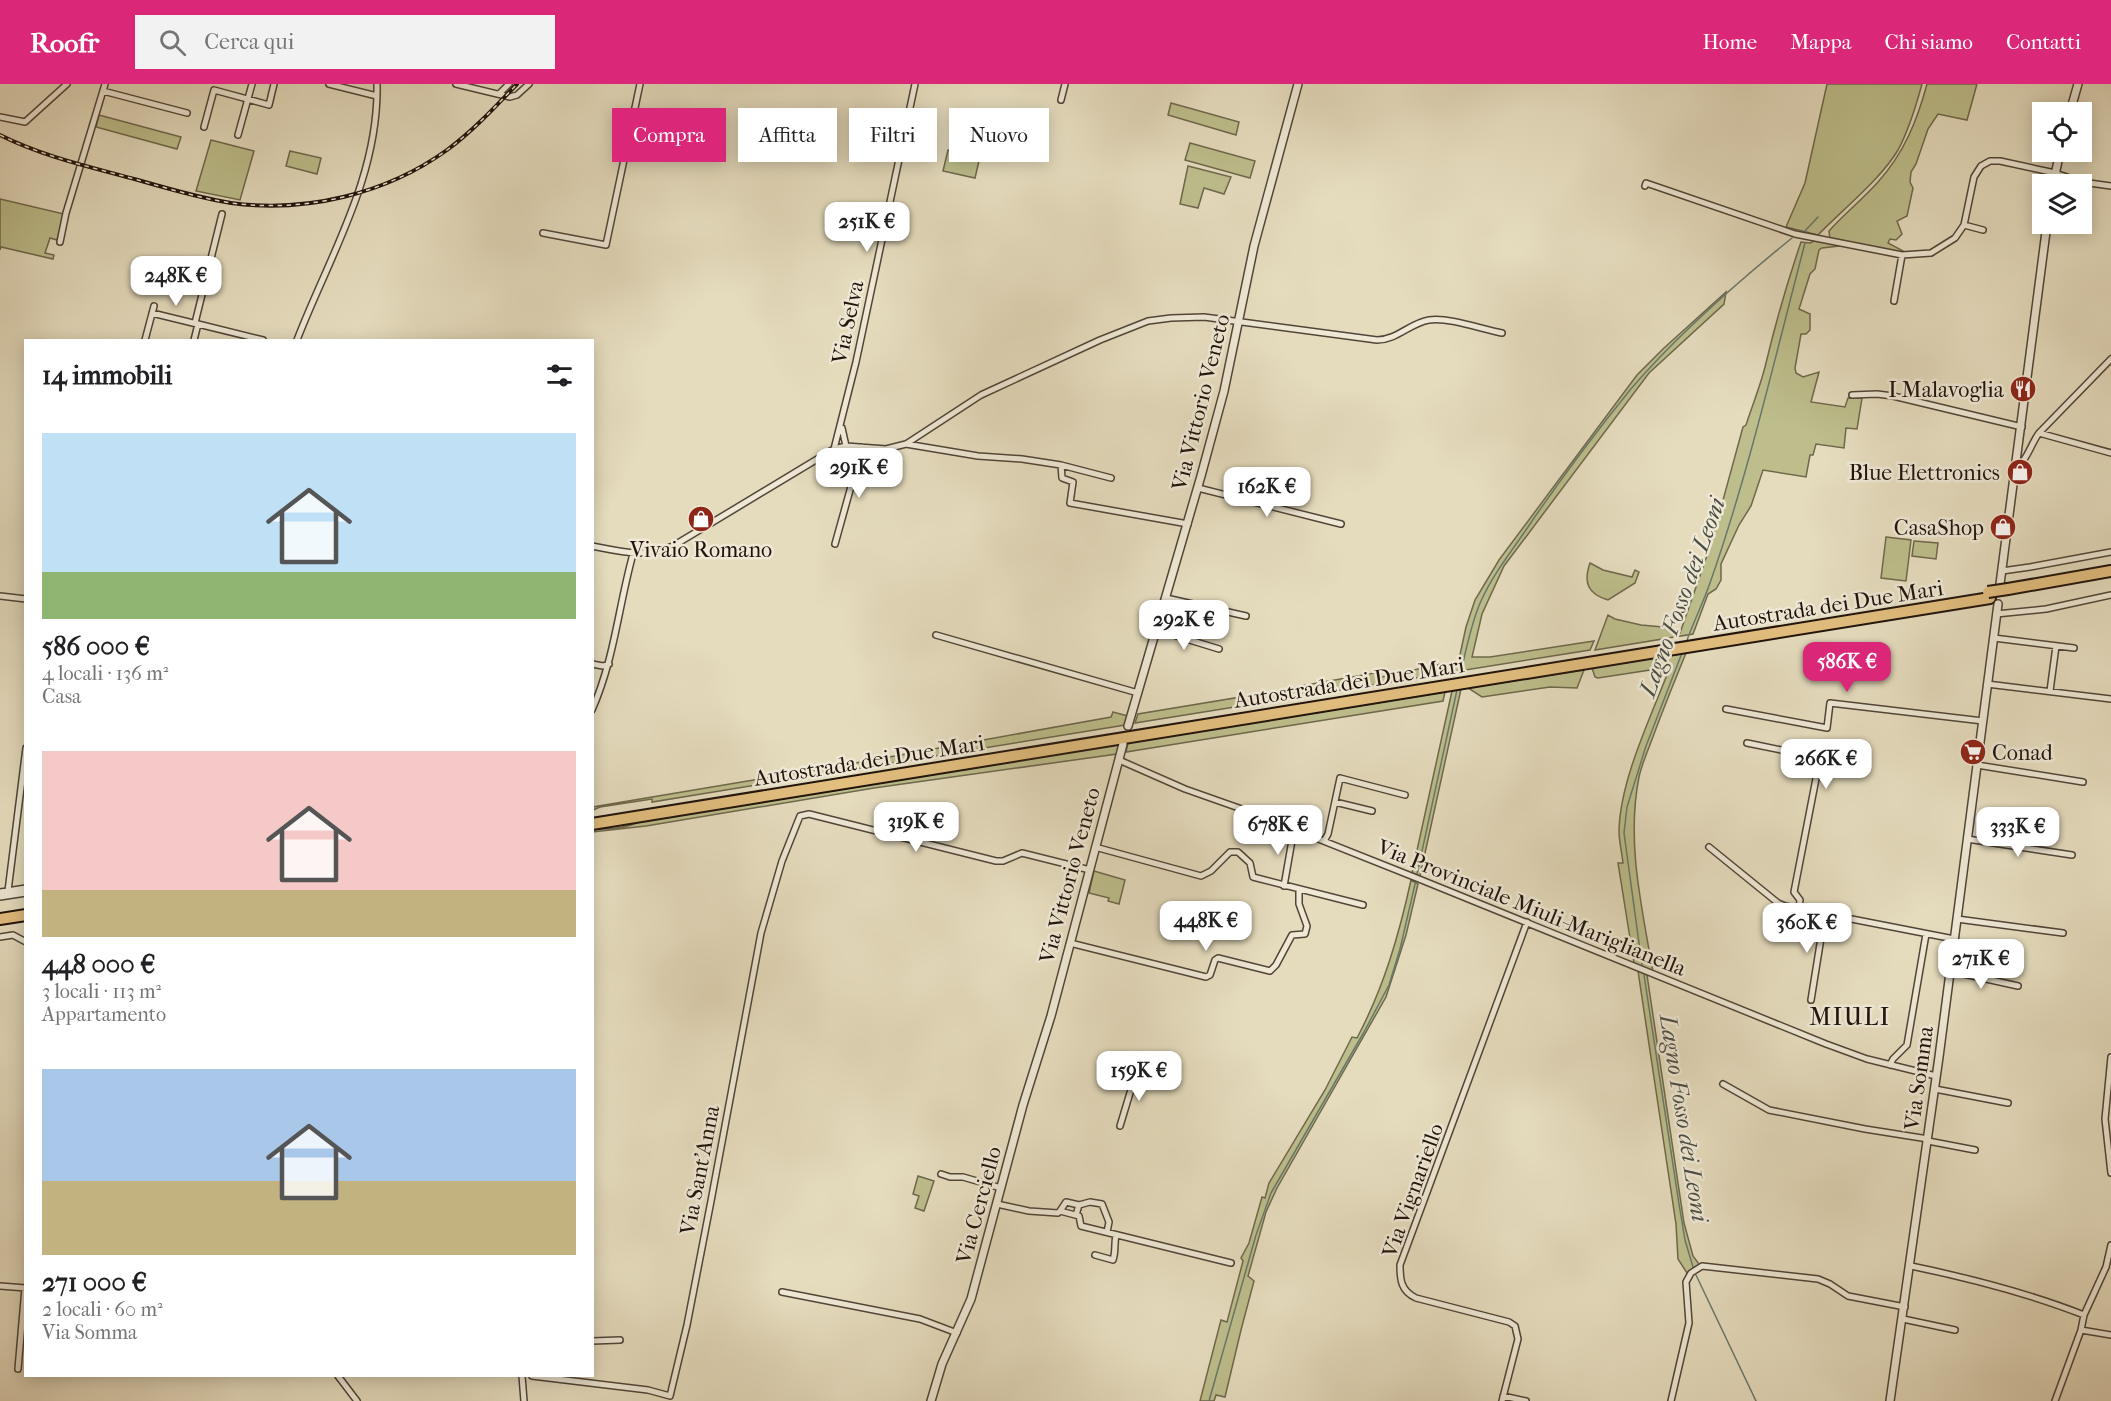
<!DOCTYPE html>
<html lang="it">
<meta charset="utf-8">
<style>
body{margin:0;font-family:"IM FELL French Canon",serif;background:#f2f2f2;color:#202124;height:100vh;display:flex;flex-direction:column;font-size:22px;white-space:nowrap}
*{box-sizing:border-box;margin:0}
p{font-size:20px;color:#757577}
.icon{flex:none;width:33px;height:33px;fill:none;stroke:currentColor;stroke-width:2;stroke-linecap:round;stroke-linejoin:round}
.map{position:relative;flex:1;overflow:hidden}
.panel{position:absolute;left:24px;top:255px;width:570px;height:1038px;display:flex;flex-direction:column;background:#fff;border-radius:0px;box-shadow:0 3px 15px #0003}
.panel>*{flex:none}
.hud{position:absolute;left:612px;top:24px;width:570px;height:54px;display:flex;gap:12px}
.controls{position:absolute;left:2032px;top:18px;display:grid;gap:12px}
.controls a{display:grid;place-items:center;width:60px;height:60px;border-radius:0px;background:#fff;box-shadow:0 3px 15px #0003;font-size:30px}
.price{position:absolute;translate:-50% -51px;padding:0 14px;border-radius:12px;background:#fff;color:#222;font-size:20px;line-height:39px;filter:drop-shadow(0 2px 3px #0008)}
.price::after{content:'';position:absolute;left:50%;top:36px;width:18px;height:14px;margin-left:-9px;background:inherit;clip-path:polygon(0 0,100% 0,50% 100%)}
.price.selected{background:#db2777;color:#fff}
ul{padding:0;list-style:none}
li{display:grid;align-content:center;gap:12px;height:318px;padding:0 18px}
li span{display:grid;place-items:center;height:186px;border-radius:0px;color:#555}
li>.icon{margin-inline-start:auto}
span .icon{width:108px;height:108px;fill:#fffc;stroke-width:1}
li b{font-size:26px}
h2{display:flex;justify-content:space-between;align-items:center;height:72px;padding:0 18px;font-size:26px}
.tag{padding:0 21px;border-radius:0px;background:#fff;box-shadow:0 3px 15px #0003;font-size:21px;line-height:54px}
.tag.selected{background:#db2777;color:#fff}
header{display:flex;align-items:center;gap:36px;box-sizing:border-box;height:84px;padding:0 30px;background:#db2777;color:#fff}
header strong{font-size:28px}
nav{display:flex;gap:33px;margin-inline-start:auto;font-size:21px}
.search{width:420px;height:54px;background:#f2f2f2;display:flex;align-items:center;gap:15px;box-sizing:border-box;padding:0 21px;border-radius:0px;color:#757577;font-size:22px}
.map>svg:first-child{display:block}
.green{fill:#bdbe8c;stroke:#6e684c;stroke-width:1.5}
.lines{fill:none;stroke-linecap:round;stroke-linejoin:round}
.stream{stroke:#67786c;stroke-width:1.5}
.minor-casing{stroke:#514538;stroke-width:8}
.tertiary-casing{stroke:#514538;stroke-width:10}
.motorway-casing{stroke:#20130c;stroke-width:14}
.minor{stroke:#eee8d5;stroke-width:5}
.tertiary{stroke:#eee8d5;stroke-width:7}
.motorway{stroke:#e2be7f;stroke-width:10}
.rail-casing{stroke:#20130c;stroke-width:4}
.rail{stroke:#eee8d5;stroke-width:1.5;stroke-dasharray:4.5;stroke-linecap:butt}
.motorway-bridge-casing{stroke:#20130c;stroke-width:14;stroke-linecap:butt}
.motorway-bridge{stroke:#e2be7f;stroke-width:10}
.labels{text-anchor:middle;stroke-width:5;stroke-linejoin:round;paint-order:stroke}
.street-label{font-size:22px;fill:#20130c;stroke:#eee8d5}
.poi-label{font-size:22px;fill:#20130c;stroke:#eee8d5;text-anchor:end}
.water-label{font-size:24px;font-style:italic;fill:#4a4e44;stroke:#eee8d5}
.neighbourhood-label{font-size:24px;letter-spacing:1.5px;fill:#20130c;stroke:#eee8d5}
</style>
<header>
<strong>Roofr</strong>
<div class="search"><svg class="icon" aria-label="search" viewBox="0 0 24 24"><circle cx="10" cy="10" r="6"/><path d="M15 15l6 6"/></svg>Cerca qui</div>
<nav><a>Home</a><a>Mappa</a><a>Chi siamo</a><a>Contatti</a></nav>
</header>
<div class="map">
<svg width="2111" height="1317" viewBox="0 0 2111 1317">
<rect width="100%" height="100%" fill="#e5dcbe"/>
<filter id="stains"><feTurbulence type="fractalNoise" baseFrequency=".00333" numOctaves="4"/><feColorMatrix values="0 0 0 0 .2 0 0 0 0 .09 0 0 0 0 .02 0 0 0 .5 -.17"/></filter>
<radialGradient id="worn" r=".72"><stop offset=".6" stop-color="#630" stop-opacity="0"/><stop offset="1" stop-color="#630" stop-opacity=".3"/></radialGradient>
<path class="green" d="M 1827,0 L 1922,0 C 1916,22 1909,46 1898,66 C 1881,95 1842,126 1818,151 L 1786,143 L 1805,99 Z
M 1927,0 L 1977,0 L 1967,36 L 1938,30 L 1928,45 L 1916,80 L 1911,88 L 1910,98 L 1913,104 L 1907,132 L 1897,137 L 1902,150 L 1896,156 L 1890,155 L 1888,159 L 1905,168 L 1904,170 L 1830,155 L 1829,147 C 1844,130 1863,115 1878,98 C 1904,69 1917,37 1927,0 Z
M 1171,19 L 1239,38 L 1236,51 L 1168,31 Z
M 99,31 L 181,53 L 177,65 L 96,43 Z
M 211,56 L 254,67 L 240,116 L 196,107 Z
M 1190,59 L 1255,77 L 1250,94 L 1185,76 Z
M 948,66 L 975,71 L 974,76 L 979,77 L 975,94 L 943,87 Z
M 290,67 L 321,74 L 317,90 L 286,82 Z
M 1188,82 L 1231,93 L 1224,110 L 1204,104 L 1198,124 L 1180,120 Z
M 0,115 L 64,130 L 57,156 L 50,154 L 45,169 L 54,171 L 53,175 L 1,163 L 0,166 Z
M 1814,157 L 1840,160 L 1839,162 L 1822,164 L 1819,166 L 1815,185 L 1810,190 L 1799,225 L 1810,230 L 1810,246 L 1806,250 L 1801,250 L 1795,284 L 1796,289 L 1803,293 L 1819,288 L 1811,318 L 1845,323 L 1848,314 L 1862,314 L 1857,345 L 1846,344 L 1844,364 L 1816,360 L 1813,371 L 1810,371 L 1806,393 L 1763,386 L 1751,422 L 1739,441 L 1721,480 L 1721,496 L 1716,505 L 1708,510 L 1693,550 L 1595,566 L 1608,531 L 1615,535 L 1641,541 L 1663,543 L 1675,551 L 1680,549 L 1711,460 L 1743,343 L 1746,341 C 1752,322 1760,303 1765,283 C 1775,241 1787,199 1801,158 L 1810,159 Z
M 1726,208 L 1724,220 L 1649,289 L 1504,482 L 1482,530 L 1472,573 L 1490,573 L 1594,557 L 1590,566 L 1135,639 L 1138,630 L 1253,611 L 1253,616 L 1260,615 L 1260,611 L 1285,610 L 1295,603 L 1380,588 L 1382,593 L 1441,580 L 1458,580 L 1466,543 L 1475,516 L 1499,476 L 1637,291 L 1664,264 Z
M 1886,453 L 1911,456 L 1906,497 L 1881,494 Z
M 1914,457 L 1938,459 L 1936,475 L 1912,472 Z
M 1590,479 L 1603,486 L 1632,493 L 1635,486 L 1639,488 L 1635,499 L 1608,516 C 1588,510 1583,499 1590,479 Z
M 1686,569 C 1675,596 1664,623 1654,650 C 1649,664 1642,679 1639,693 C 1626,758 1642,824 1653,888 L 1634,879 L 1618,779 L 1623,779 C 1622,769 1619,757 1619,747 C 1620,695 1652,631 1670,583 L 1598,594 L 1595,593 L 1592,584 Z
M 1584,586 L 1577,604 L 1550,603 L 1482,613 L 1468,604 Z
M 1461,605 L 1420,792 L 1412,789 L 1452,607 Z
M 1445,608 L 1443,617 L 1126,668 L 1128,659 Z
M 1113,628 L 1128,632 L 1125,641 L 652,718 L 652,715 L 600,723 L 593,726 L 593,723 L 867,677 L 1111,633 Z
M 1120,660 L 1117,670 L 874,704 L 646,742 L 593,748 L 593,745 C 608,745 626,745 640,737 Z
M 1094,787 L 1125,796 L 1119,820 L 1108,817 L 1109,814 L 1089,809 Z
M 1411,796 L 1418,800 L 1406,851 L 1386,913 L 1277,1104 L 1266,1128 L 1248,1192 L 1254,1197 L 1241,1246 L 1225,1313 L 1216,1311 L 1214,1317 L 1200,1317 L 1221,1236 L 1227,1238 L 1243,1177 L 1241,1174 L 1249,1159 L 1262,1113 L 1265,1114 L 1269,1099 L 1325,1006 L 1352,953 L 1357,954 C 1384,903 1399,851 1411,796 Z
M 1638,887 L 1647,891 L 1684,1139 L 1693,1172 L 1699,1180 L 1687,1189 L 1678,1175 L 1676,1140 Z
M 918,1092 L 934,1097 L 924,1127 L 915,1124 L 919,1112 L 913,1110 Z"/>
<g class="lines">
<path class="stream" d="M 1804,148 L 1818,133
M 1686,559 C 1693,539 1703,519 1710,499 C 1749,388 1775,273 1805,159
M 1461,587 C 1467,563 1471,539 1481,517 C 1494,488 1515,463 1532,437 C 1563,392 1596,348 1630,306 C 1678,250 1735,200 1792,154
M 1417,790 L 1457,606
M 1642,881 L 1624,749 L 1627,723 L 1646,662 L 1682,569
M 1644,891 L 1679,1120 L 1685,1156 L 1693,1183
M 1696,1191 L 1756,1317
M 1209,1317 L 1256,1151 L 1271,1109 L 1364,948 L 1389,901 L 1400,865 L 1416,796"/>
<defs>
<path id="minor" d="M 329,0 L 377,12
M 456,0 L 510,13 L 517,11 L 529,0
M 103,7 L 187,29
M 499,10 L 509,0
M 1061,16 L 1065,0
M 0,33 L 25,38 L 67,0
M 204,43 L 214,6 L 269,21 L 274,0
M 238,51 L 252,0
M 1645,102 L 1646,99 L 1795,150 L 1902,171 L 1931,169 L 1955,154 L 1964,141 L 1974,93 L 1981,82 L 1990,77 L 2000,77 L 2055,89 L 2082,98 L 2111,102
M 1964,141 L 1983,146
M 543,149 L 606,161 L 640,0
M 60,158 L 66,129 L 105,0
M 1894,217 L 1902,171
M 152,229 L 197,240
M 195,239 L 222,130
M 145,256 L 154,222
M 194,256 L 198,240 L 263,256
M 297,256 C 329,173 379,93 377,0
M 1852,311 L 1877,310 L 1893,312 L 2022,343
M 842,344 L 846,362
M 2039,349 L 2111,369
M 906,360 L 978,372 L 1022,375 L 1061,381 L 1111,394
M 834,365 L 856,278 L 915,0
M 1061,381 L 1062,394 L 1073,398 L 1070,419 L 1188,440
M 2017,384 C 2027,376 2031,360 2039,349 L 2111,275
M 1198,404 L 1341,440
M 835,460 L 862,363
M 592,462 C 623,468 643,474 673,462 L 834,365 L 846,362 L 886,365 L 906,360 L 981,311 L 1100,256 L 1148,237 L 1171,234 L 1204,233 L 1377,256 C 1397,256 1410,239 1429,236 C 1449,233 1481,245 1502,249
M 2002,487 L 2030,483 L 2111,468
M 0,512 L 26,515
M 1166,514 L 1246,532
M 1996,530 L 2046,525 L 2111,511
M 1157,546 L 1219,565
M 936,551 L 1138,609
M 1994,554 L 2074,564
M 592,580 L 603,582 L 609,580
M 1987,600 L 2111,615
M 2050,607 L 2056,562
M 1726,625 L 1827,644 L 1830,619 L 1983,637
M 592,626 C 615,573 618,524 633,470
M 1747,659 L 1820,674 L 1794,808 L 1800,816 L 1799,825
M 1119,676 L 1185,705 L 1253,729 L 1419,795 L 1826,960 L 1867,975 L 1936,992
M 1977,681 L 2083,698
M 1335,718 L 1372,727
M 1967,755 L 2072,771
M 1324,757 L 1328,750 L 1340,694 L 1405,711
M 1095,763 L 1201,792 L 1211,787 L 1230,768 L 1238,768 L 1250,779 L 1253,793 L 1363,821
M 1709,763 L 1778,819 L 1785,822 L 1954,855
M 1284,802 L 1294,745
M 8,807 L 26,664
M 0,808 L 26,804
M 0,813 L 26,809
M 1957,835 L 2063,849
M 0,853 L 13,851 L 26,858
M 1070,859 L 1206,893 L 1210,891 L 1215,876 L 1218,874 L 1270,887 L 1276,881 L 1292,851 L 1305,850 L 1307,842 L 1299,820 L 1299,805
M 1950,887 L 2018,902
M 1811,916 L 1825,829
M 2111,973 L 2105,1035 L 2111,1089
M 1890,981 L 1893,975 L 1907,961 L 1926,850
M 1723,1000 L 1769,1026 L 1865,1045 L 1928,1055
M 1935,1005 L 2008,1019
M 1120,1042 L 1136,989
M 1928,1057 L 1975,1066
M 941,1090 L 950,1093 L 963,1093 L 1001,1104
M 997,1120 L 1029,1127 L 1058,1129 L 1060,1127 L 1079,1132 L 1081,1142 L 1231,1179
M 1079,1121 L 1090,1118 L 1102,1120 L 1109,1138 L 1107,1148
M 1060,1127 L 1066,1118 L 1079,1121 L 1076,1131
M 1095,1171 L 1113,1176 C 1116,1167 1114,1160 1116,1151
M 1911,1182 C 1969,1194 2028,1209 2084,1231
M 0,1202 L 26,1204
M 782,1208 L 920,1235 L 957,1249
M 1903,1235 L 1955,1246
M 2081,1246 L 2111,1251
M 592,1257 L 620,1256
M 18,1285 L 25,1204
M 338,1292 L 357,1317
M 522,1292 L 524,1317
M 532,1292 L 648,1306 L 670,1312 L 687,1241 L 711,1117 L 761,849 L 782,777 L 800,732 L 809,730 L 996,777 L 1003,777 L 1022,769 L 1090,786
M 1503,1312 L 1526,1317
M 1502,1317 L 1518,1255 L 1515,1242 L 1509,1238 L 1416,1214 C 1401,1207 1400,1196 1400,1181 L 1527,838
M 1671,1317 L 1689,1239 L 1686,1198 L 1691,1189 L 1702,1182 L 1818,1195 L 1830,1200 L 1848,1212 L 1905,1223
M 2055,1317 L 2081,1246 L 2084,1231 L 2106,1183 L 2111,1161"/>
<path id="tertiary" d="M 2070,28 L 2078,0
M 2053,100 L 2060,68
M 2000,500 L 2047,140
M 1128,642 L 1201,392 L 1224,307 L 1254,162 L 1298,0
M 931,1317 L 942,1280 L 971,1215 L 1023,1021 L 1051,932 L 1123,660
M 1890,1317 L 1939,973 L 1998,520"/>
<path id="motorway" d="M 2008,505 L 2111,487
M 592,740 L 1990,514
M 0,835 L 26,831"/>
</defs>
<use href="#minor" class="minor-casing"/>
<use href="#tertiary" class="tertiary-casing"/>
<use href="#motorway" class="motorway-casing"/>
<use href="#minor" class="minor"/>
<use href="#tertiary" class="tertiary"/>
<use href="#motorway" class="motorway"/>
<defs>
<path id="rail" d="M 0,51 C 44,73 91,83 138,96 C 169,105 200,114 231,119 C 306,129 386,110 447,66 C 473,47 495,23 517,0"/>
</defs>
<use href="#rail" class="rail-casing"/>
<use href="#rail" class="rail"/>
<defs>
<path id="motorway-bridge" d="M 1988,508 L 2008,505"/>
</defs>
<use href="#motorway-bridge" class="motorway-bridge-casing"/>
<use href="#motorway-bridge" class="motorway-bridge"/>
</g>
<defs>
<symbol id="restaurant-disc" viewBox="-11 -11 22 22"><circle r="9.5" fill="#8f2418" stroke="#eee8d5"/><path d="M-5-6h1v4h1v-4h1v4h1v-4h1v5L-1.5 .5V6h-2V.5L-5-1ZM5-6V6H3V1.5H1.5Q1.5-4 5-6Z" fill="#fff"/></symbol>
<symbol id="shop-disc" viewBox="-11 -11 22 22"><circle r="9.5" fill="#8f2418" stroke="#eee8d5"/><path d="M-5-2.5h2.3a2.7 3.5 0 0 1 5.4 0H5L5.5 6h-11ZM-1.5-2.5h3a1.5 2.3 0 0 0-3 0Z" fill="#fff"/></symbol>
<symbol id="supermarket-disc" viewBox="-11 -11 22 22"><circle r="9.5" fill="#8f2418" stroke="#eee8d5"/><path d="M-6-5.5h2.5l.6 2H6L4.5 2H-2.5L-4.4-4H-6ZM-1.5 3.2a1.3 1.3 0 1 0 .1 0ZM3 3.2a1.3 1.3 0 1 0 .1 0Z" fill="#fff"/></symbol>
</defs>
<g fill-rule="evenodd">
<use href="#restaurant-disc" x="2008" y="290" width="30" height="30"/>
<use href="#shop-disc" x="2005" y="373" width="30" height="30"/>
<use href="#shop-disc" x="686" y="420" width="30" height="30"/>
<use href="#shop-disc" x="1988" y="428" width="30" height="30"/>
<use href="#supermarket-disc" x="1958" y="653" width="30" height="30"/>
</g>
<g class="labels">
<g class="street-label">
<text transform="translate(847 238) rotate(-78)" y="8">Via Selva</text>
<text transform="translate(1200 318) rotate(-76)" y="8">Via Vittorio Veneto</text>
<text transform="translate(1828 521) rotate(-9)" y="8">Autostrada dei Due Mari</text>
<text transform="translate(1349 598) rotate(-9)" y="8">Autostrada dei Due Mari</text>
<text transform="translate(869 676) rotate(-9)" y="8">Autostrada dei Due Mari</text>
<text transform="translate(1069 791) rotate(-75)" y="8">Via Vittorio Veneto</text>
<text transform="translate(1532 823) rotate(22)" y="8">Via Provinciale Miuli-Mariglianella</text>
<text transform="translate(1918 994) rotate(-82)" y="8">Via Somma</text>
<text transform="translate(699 1086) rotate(-79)" y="8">Via Sant'Anna</text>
<text transform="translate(1412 1106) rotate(-70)" y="8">Via Vignariello</text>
<text transform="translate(978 1121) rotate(-75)" y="8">Via Cerciello</text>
</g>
<g class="poi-label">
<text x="2004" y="313">I Malavoglia</text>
<text x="2000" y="396">Blue Elettronics</text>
<text x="1984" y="451">CasaShop</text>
<text x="701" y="473" text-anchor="middle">Vivaio Romano</text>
<text x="1992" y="676" text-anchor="start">Conad</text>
</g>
<g class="water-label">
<text transform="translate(1682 513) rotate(-70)" y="8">Lagno Fosso dei Leoni</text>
<text transform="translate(1684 1034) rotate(81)" y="8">Lagno Fosso dei Leoni</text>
</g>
<g class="neighbourhood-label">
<text x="1850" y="941">MIULI</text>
</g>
</g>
<rect width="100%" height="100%" filter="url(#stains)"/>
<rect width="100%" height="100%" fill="url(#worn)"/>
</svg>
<div class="controls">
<a><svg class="icon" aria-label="locate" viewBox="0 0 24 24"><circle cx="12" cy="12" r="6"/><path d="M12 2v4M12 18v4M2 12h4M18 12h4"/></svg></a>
<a><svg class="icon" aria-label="layers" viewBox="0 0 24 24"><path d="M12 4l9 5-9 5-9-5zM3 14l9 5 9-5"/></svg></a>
</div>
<b class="price" style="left:867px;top:169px">251K €</b>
<b class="price" style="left:176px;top:223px">248K €</b>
<b class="price" style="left:859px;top:415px">291K €</b>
<b class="price" style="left:1267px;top:434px">162K €</b>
<b class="price" style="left:1184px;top:567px">292K €</b>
<b class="price selected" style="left:1847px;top:609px">586K €</b>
<b class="price" style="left:1826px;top:706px">266K €</b>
<b class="price" style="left:916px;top:769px">319K €</b>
<b class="price" style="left:1278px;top:772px">678K €</b>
<b class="price" style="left:2018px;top:774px">333K €</b>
<b class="price" style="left:1206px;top:868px">448K €</b>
<b class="price" style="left:1807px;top:870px">360K €</b>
<b class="price" style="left:1981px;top:906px">271K €</b>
<b class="price" style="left:1139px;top:1018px">159K €</b>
<div class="hud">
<a class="tag selected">Compra</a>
<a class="tag">Affitta</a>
<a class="tag">Filtri</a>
<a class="tag">Nuovo</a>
</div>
<section class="panel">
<h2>14 immobili<svg class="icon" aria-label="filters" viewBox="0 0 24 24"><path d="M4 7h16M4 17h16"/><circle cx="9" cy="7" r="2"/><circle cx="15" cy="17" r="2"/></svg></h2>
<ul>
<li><span style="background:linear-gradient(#bfe0f5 75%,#8fb573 0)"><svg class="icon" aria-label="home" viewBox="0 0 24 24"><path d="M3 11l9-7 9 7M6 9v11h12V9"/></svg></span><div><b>586 000 €</b><p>4 locali · 136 m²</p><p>Casa</p></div></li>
<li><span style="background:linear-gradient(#f6c9c9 75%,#c2b280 0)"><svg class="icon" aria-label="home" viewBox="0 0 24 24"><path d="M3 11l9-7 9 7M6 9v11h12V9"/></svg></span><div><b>448 000 €</b><p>3 locali · 113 m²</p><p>Appartamento</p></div></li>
<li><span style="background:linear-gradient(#a9c7e8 60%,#c2b280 0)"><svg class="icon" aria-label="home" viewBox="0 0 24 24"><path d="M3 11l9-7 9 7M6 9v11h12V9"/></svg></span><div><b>271 000 €</b><p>2 locali · 60 m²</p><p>Via Somma</p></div></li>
</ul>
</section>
</div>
